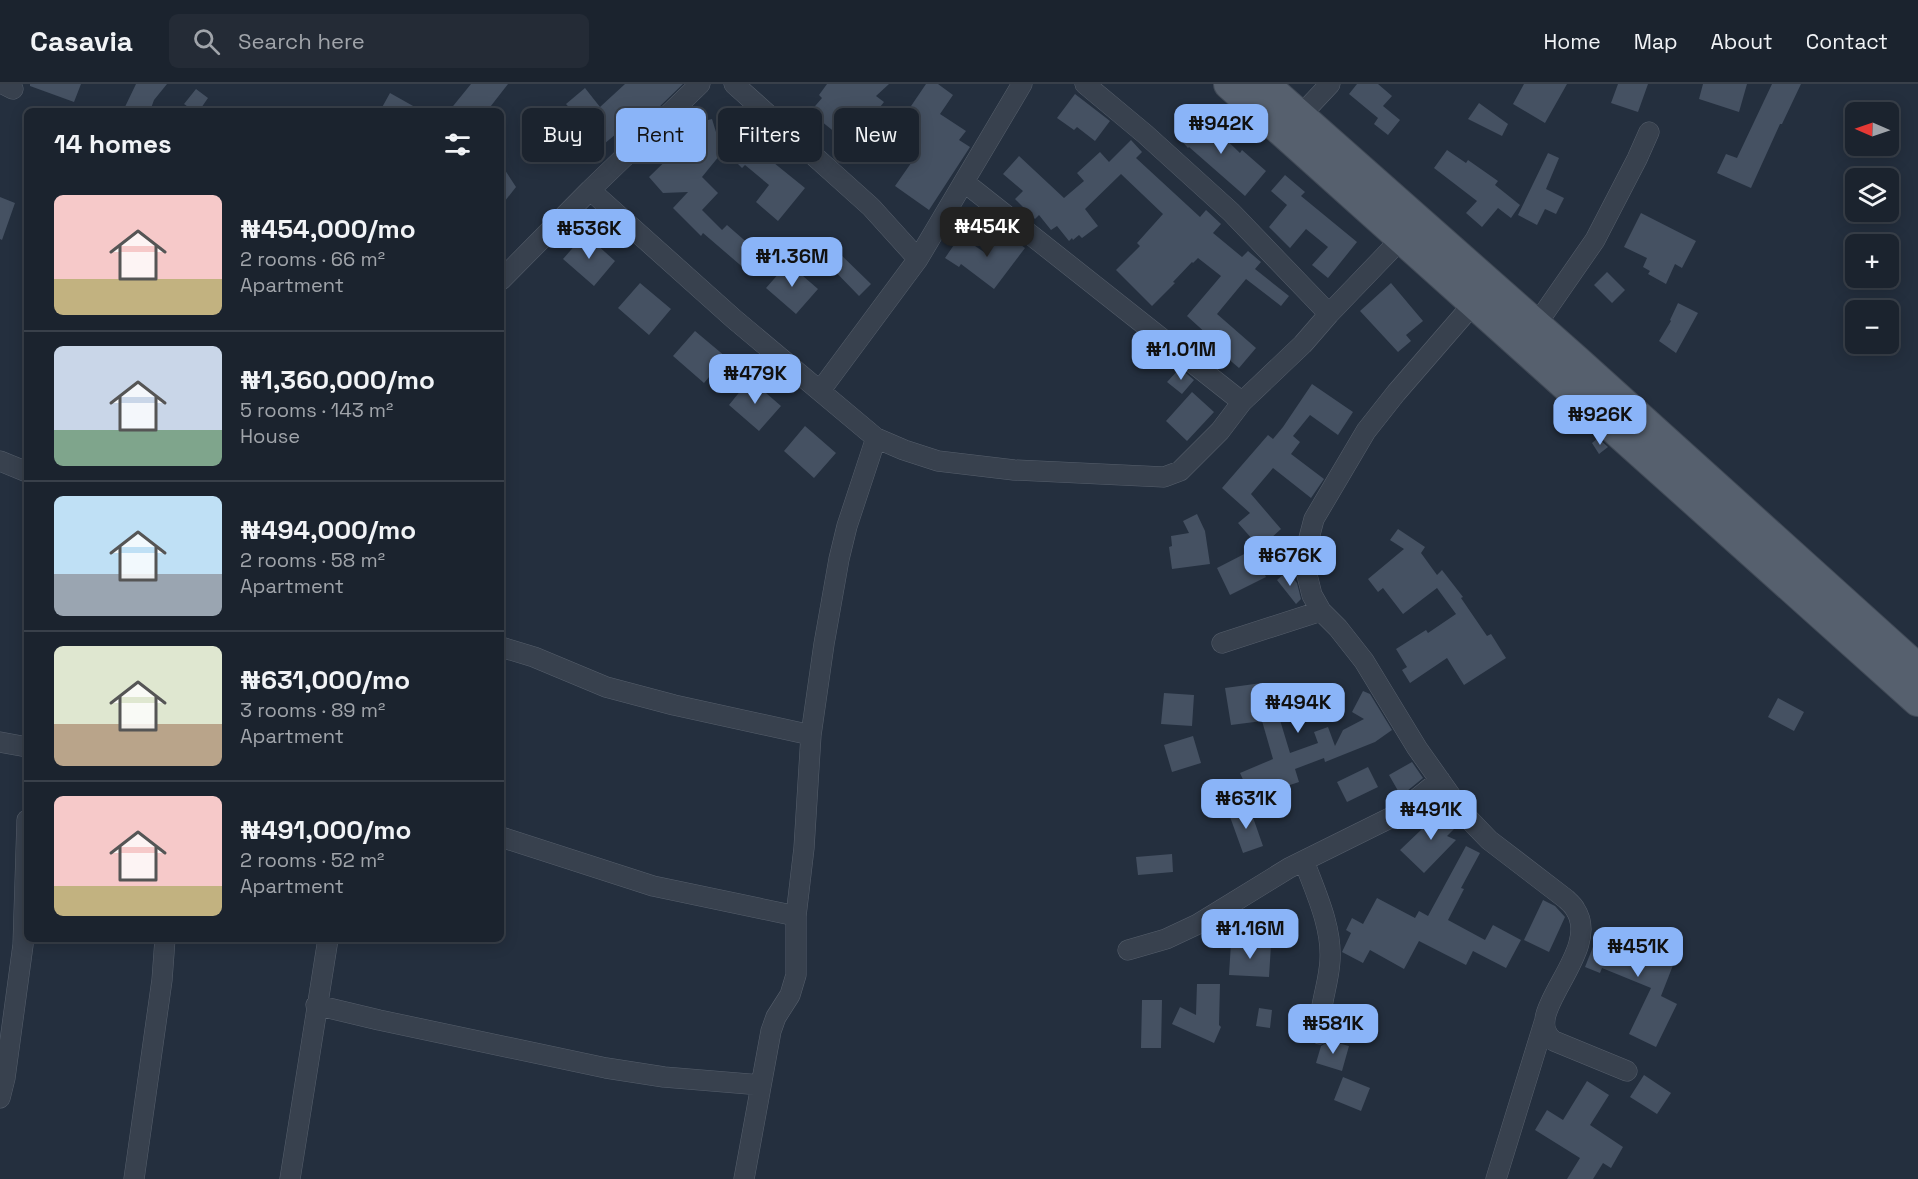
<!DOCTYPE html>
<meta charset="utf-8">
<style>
body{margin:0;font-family:"Space Grotesk",sans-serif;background:#242b36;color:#f1f3f6;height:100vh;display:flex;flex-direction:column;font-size:22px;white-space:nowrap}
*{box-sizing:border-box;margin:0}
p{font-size:20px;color:#a0a4aa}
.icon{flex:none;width:33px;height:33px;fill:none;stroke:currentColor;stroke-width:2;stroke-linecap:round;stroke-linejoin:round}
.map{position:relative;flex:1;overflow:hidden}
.drawer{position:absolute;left:24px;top:24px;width:480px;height:834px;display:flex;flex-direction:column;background:#1b232e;border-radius:9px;box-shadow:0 3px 15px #0003,0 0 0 2px #39404a}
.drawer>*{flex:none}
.top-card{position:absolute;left:522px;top:24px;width:570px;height:54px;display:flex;gap:12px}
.needle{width:39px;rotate:272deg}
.tools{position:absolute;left:1845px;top:18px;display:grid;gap:12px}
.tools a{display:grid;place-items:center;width:54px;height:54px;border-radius:9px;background:#1b232e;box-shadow:0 3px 15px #0003,0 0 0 2px #39404a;font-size:30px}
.price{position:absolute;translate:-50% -51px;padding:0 14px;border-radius:12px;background:#8ab4f8;color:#111;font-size:20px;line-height:39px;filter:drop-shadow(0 2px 3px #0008)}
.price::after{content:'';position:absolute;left:50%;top:36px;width:18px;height:14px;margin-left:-9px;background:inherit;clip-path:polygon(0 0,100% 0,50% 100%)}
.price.active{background:#222;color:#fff}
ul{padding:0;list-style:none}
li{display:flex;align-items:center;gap:18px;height:150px;padding:0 30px}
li+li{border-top:2px solid #39404a}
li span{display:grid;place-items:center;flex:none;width:168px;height:120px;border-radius:9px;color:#555}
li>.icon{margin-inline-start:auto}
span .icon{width:72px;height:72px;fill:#fffc;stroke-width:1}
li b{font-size:26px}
h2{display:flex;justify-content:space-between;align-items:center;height:72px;padding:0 30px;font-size:26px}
.tag{padding:0 21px;border-radius:9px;background:#1b232e;box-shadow:0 3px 15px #0003,0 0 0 2px #39404a;font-size:21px;line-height:54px}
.tag.active{background:#8ab4f8;color:#111}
header{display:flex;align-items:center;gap:36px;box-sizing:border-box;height:84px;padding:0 30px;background:#1b232e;border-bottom:2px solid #39404a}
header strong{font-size:28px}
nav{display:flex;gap:33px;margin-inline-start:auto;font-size:21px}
.search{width:420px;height:54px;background:#242b36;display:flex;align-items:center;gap:15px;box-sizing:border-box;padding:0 21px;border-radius:9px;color:#a0a4aa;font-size:22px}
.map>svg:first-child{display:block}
.building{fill:#455162}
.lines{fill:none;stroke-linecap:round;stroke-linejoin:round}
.street-casing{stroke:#565f6c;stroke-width:21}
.primary-casing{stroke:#414a57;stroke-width:32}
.street{stroke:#38414e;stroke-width:20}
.primary{stroke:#56606e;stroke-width:30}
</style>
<header>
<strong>Casavia</strong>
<div class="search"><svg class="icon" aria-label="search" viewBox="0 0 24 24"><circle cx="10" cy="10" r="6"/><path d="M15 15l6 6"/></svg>Search here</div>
<nav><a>Home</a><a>Map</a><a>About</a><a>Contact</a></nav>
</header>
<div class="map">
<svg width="1918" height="1095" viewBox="0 0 1918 1095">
<rect width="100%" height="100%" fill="#242f3e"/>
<path class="building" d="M 30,0 L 81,0 L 74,18 L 30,2 Z
M 136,0 L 167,0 L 154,16 L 150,27 L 123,27 Z
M 471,0 L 508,0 L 487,27 L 449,27 Z
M 625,0 L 683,0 L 628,53 L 622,45 L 586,75 L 568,53 L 561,73 L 552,70 L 543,78 L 527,60 L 548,41 L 555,48 L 576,31 L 566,20 L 585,4 L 600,23 Z
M 827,0 L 889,0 L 876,12 L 884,18 L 861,47 L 848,36 L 837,50 L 810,28 L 822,14 L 819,11 Z
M 926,0 L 938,0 L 953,11 L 940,30 L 966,47 L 959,56 L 970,63 L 929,126 L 895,102 L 916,72 L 890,53 Z
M 1357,0 L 1378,0 L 1392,12 L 1383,22 L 1400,36 L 1388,51 L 1374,40 L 1378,34 L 1349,10 Z
M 1524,0 L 1567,0 L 1545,39 L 1513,20 Z
M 1618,0 L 1648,0 L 1638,28 L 1611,19 Z
M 1703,0 L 1747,0 L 1739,28 L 1699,15 Z
M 1772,0 L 1801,0 L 1782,40 L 1780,40 L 1751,104 L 1717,89 L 1726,70 L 1737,74 Z
M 196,5 L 208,14 L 199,27 L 194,27 L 184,20 Z
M 390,9 L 422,27 L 380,27 Z
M 1075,10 L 1110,37 L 1095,57 L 1077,43 L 1074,46 L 1057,34 Z
M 1479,19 L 1508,40 L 1502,52 L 1468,35 Z
M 1201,28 L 1212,40 L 1211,41 L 1240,69 L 1242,66 L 1266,87 L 1245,112 L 1189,63 L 1188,64 L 1177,52 Z
M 728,33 L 742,45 L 740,47 L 759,65 L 758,66 L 805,104 L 778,137 L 756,118 L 769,101 L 745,81 L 742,84 L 724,66 L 702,93 L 718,109 L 702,126 L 722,146 L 727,141 L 759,169 L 758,176 L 746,186 L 703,149 L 701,152 L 673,124 L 688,108 L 663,109 L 649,93 L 689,54 L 688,53 L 700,38 L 712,35 L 716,48 Z
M 1131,56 L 1142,68 L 1136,74 L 1200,133 L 1206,126 L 1221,140 L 1213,149 L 1242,173 L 1248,167 L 1261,178 L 1255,185 L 1289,212 L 1281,222 L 1246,195 L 1217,230 L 1256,264 L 1239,284 L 1206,256 L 1209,252 L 1187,232 L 1221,192 L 1198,174 L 1193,179 L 1192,178 L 1173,198 L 1175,199 L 1152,222 L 1116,186 L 1140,162 L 1137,159 L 1163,130 L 1121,90 L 1085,125 L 1098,142 L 1082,154 L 1079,151 L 1073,156 L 1072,154 L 1069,157 L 1057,142 L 1051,146 L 1039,131 L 1035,135 L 1015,115 L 1023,107 L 1003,90 L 1019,72 L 1064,114 L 1084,97 L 1077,89 L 1100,68 L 1109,78 Z
M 1447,66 L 1466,79 L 1468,76 L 1498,97 L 1495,101 L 1520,121 L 1511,134 L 1498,124 L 1482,143 L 1466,129 L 1477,117 L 1434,84 Z
M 1548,69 L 1559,74 L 1546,105 L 1564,114 L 1556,130 L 1545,125 L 1537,141 L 1518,131 Z
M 501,80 L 516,103 L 501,122 Z
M 1285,91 L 1305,108 L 1301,112 L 1357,158 L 1328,194 L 1312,181 L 1328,163 L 1306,145 L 1290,164 L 1269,143 L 1287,121 L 1271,107 Z
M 0,113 L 15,119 L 2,156 L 0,155 Z
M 1641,129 L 1696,157 L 1682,184 L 1675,180 L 1666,200 L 1648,190 L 1650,187 L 1643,183 L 1647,174 L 1624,163 Z
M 1004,148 L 1025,164 L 994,205 L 961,180 L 959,183 L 945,174 L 960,152 L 987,170 Z
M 585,150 L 615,177 L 594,202 L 563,175 Z
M 836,166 L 871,200 L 859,212 L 825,177 Z
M 788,179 L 818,205 L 796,230 L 766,204 Z
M 1607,188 L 1625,206 L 1612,219 L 1594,201 Z
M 640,199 L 671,225 L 649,251 L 618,224 Z
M 1391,199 L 1423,237 L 1406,251 L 1411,257 L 1398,268 L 1360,227 Z
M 1678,219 L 1698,229 L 1676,269 L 1659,257 L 1671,237 L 1670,236 Z
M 695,247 L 726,273 L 704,299 L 673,272 Z
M 1180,284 L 1194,296 L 1182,310 L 1167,298 Z
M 750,295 L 781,322 L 759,347 L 729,321 Z
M 1312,300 L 1353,328 L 1338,351 L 1310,331 L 1293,352 L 1300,358 L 1291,370 L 1324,395 L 1311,414 L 1273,384 L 1251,410 L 1281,445 L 1260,464 L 1238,439 L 1250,429 L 1222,404 L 1268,351 L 1273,355 L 1283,343 Z
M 1192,308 L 1214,328 L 1187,357 L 1166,337 Z
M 805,342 L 836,369 L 814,394 L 784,367 Z
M 1598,354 L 1608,363 L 1599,370 L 1592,359 Z
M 1197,430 L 1205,447 L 1210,480 L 1172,485 L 1169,463 L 1172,462 L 1171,452 L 1189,449 L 1183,437 Z
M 1398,445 L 1425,463 L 1421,469 L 1437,491 L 1442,486 L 1463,513 L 1461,514 L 1487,552 L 1491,550 L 1506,574 L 1464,601 L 1447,574 L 1410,599 L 1402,586 L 1407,583 L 1396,565 L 1426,546 L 1428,549 L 1456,530 L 1437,504 L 1403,530 L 1383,504 L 1378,508 L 1368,495 L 1404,465 L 1390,456 Z
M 1252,466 L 1266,493 L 1230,511 L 1217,484 Z
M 1287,487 L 1297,499 L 1301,515 L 1296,520 L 1277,496 Z
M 1262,599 L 1264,618 L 1296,612 L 1300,633 L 1280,636 L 1290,669 L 1318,659 L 1314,648 L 1328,643 L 1335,662 L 1343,646 L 1364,635 L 1352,628 L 1363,607 L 1370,610 L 1392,646 L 1375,658 L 1325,678 L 1324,674 L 1295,685 L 1299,698 L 1287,702 L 1285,696 L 1250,711 L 1240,689 L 1273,675 L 1262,637 L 1231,641 L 1225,604 Z
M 1164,609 L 1194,611 L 1192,642 L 1161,640 Z
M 1778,614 L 1804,628 L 1794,647 L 1768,633 Z
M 1193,652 L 1201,679 L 1172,688 L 1164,661 Z
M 1412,678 L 1423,694 L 1401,712 L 1389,691 Z
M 1368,683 L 1378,703 L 1347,718 L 1337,698 Z
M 1249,722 L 1263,762 L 1243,769 L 1229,730 Z
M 1444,724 L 1458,741 L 1447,752 L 1456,756 L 1424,789 L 1400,766 Z
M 1466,762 L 1480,769 L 1461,804 L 1464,805 L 1448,836 L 1485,856 L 1493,841 L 1521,856 L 1506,884 L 1473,867 L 1466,881 L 1419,857 L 1404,885 L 1370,866 L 1363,879 L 1342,868 L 1351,849 L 1346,846 L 1352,834 L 1363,840 L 1377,814 L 1415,834 L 1419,827 L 1428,832 Z
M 1172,770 L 1173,788 L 1138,791 L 1136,773 Z
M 1543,816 L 1555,822 L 1565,833 L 1549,868 L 1524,856 Z
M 1600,845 L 1624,854 L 1625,850 L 1677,871 L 1661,912 L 1677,920 L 1656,963 L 1629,950 L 1651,904 L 1602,884 L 1600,889 L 1585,883 Z
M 1231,859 L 1271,861 L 1269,893 L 1229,891 Z
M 1197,900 L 1220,900 L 1219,941 L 1221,943 L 1214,959 L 1172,940 L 1180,923 L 1196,931 Z
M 1142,916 L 1162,916 L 1161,964 L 1141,964 Z
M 1259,924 L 1272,926 L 1270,944 L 1256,942 Z
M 1330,957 L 1349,962 L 1342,987 L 1316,979 L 1321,962 Z
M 1644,991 L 1671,1009 L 1657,1030 L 1630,1013 Z
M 1343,993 L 1370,1004 L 1361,1027 L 1334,1016 Z
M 1587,997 L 1609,1011 L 1590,1041 L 1623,1063 L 1611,1084 L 1603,1079 L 1593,1095 L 1567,1095 L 1580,1074 L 1535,1046 L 1547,1026 L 1563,1036 Z"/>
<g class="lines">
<defs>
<path id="street" d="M 3,0 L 13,5
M 734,0 L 871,123 L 918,175
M 1085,0 L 1145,50 L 1231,128 L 1329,230
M 1300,32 L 1330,0
M 964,98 L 1242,318
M 590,106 L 734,235 L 876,354 L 904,366 L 938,377 L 1014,386 L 1164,393 L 1180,387 L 1220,347 L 1242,318 L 1303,260 L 1329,230 L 1402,154
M 501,196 L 590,106 L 700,0
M 1474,219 L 1396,309 L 1366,347 L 1314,435 L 1308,458 L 1307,491 L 1312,511 L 1321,527 L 1338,544 L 1364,577 L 1417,664 L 1463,729 L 1489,756 L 1566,815 C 1569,818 1573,821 1575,825 C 1604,868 1517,931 1554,957 L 1627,987
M 1536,241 L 1595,156 L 1637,75 L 1649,48
M 820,307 L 918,175 L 1022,0
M 0,377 L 27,388
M 1222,559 L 1321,527
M 501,563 L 534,573 L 606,603 L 674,621 L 811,651
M 0,658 L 27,663
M 501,753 L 653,802 L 796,832
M 1304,777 C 1315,807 1332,842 1330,876 C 1329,901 1318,924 1320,950
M 1128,866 L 1166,855 L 1198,840 L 1289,784 L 1398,730 L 1440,696
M 316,921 L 379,936 L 606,984 L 664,993 L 761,1001
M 0,1014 L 5,994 L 23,861 L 27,736
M 134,1095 L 162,896 L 165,855
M 290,1095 L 328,855
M 744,1095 L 771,947 L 776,933 L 790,911 L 796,891 L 796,832 L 804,764 L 811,651 L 824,560 L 839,475 L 847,442 L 876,354
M 1496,1095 L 1544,939"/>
<path id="primary" d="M 1229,0 L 1918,617
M 1264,0 L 1577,277 L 1918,585"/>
</defs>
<use href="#street" class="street-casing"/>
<use href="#primary" class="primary-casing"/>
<use href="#street" class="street"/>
<use href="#primary" class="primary"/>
</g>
</svg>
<div class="tools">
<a><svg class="needle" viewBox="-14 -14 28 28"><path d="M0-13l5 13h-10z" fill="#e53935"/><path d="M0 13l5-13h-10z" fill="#a0a4aa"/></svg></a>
<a><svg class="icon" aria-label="layers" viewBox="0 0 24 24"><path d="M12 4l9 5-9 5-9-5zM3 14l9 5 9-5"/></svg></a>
<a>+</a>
<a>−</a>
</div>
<b class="price" style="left:1221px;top:71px">₦942K</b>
<b class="price active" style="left:987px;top:174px">₦454K</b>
<b class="price" style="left:589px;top:176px">₦536K</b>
<b class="price" style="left:792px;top:204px">₦1.36M</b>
<b class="price" style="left:1181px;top:297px">₦1.01M</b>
<b class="price" style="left:755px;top:321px">₦479K</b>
<b class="price" style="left:1600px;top:362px">₦926K</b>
<b class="price" style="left:1290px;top:503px">₦676K</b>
<b class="price" style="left:1298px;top:650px">₦494K</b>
<b class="price" style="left:1246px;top:746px">₦631K</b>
<b class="price" style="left:1431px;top:757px">₦491K</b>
<b class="price" style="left:1250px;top:876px">₦1.16M</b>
<b class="price" style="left:1638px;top:894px">₦451K</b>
<b class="price" style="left:1333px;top:971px">₦581K</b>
<div class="top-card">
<a class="tag">Buy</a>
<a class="tag active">Rent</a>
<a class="tag">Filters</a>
<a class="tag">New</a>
</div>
<section class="drawer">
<h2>14 homes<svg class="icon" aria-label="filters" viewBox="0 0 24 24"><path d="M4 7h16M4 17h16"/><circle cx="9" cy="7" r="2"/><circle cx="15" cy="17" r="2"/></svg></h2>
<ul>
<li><span style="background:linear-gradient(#f6c9c9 70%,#c2b280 0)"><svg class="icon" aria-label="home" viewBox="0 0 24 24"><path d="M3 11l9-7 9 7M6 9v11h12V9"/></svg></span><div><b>₦454,000/mo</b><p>2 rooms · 66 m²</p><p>Apartment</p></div></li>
<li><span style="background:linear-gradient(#c9d6e8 70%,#7fa58c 0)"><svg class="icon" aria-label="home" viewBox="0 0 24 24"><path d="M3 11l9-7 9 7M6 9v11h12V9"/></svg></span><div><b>₦1,360,000/mo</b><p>5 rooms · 143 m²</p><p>House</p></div></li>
<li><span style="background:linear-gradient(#bfe0f5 65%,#9aa5b1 0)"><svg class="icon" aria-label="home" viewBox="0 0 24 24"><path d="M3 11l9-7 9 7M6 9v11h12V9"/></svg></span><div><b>₦494,000/mo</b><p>2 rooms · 58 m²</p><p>Apartment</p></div></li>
<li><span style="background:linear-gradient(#dfe7d0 65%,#b9a48a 0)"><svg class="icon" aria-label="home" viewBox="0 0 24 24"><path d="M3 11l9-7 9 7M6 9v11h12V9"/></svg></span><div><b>₦631,000/mo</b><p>3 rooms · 89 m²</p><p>Apartment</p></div></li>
<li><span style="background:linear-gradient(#f6c9c9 75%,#c2b280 0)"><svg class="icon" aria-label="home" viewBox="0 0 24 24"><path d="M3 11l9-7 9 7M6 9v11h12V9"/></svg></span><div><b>₦491,000/mo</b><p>2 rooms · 52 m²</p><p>Apartment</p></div></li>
</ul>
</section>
</div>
